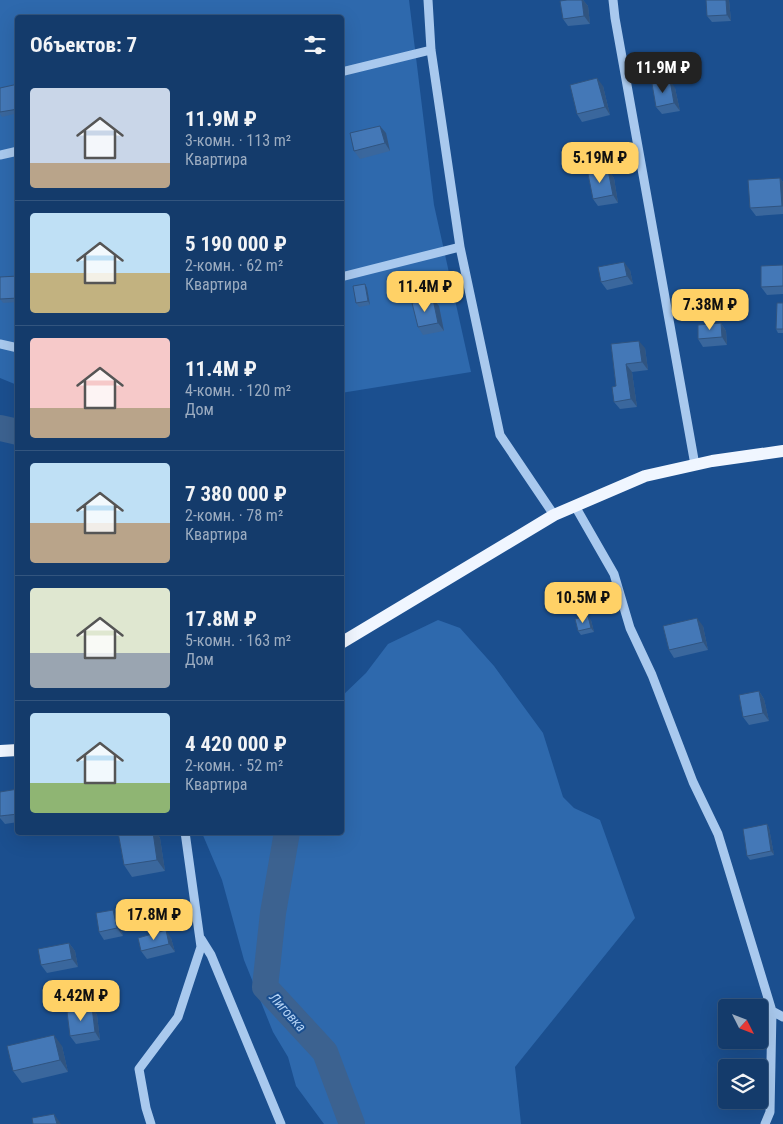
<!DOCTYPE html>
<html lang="ru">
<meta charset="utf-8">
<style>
body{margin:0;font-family:"Roboto Condensed",sans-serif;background:#214673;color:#f1f3f6;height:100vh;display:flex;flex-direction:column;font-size:19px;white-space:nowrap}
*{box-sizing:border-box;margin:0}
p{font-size:16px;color:#9dadc1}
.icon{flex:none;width:28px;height:28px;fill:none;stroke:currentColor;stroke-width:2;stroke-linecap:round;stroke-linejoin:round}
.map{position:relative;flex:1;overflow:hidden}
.side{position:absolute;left:15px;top:15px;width:329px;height:820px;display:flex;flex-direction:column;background:#143b6b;border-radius:5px;box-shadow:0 5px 20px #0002,0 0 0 1px #33557e}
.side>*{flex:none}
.needle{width:32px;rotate:132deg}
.buttons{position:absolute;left:718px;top:999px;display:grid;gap:10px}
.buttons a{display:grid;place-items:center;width:50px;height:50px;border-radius:5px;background:#143b6b;box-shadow:0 5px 20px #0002,0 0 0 1px #33557e;font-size:25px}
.price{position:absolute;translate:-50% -42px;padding:0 11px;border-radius:10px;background:#ffd166;color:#111;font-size:16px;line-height:32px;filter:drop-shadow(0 1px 2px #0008)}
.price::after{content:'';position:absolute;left:50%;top:30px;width:15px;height:11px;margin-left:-8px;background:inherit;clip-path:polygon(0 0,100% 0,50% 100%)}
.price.on{background:#222;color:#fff}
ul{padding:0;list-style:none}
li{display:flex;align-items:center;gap:15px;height:125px;padding:0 15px}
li+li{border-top:1px solid #33557e}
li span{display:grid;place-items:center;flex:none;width:140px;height:100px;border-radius:5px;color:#555}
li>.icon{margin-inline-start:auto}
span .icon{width:60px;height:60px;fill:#fffc;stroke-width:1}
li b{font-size:21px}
h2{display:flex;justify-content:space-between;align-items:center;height:60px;padding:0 15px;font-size:21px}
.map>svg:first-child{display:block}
.green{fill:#2e69ad}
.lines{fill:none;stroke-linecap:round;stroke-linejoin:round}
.river{stroke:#3c6290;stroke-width:26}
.minor{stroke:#a9c9ee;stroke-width:9}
.major{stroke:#f0f6ff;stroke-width:12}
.wall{fill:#3a679d}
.shaded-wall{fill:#305480}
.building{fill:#4478b7;stroke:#305480}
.labels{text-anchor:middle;stroke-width:4;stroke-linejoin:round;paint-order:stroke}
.water-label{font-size:14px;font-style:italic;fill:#b5d3f5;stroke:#1b4f8f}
</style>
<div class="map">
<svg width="783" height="1124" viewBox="0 0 783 1124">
<rect width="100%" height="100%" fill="#1b4f8f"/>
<path class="green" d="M 0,0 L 409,0 L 434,205 L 471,372 L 341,393 L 341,18 L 18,18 L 17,385 L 0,378 Z
M 438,620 L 460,628 L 494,666 L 543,733 L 563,797 L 574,808 L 600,820 L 635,918 L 515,1067 L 521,1124 L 324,1124 L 296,1086 L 288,1057 L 273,1032 L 244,960 L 222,880 L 202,833 L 341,832 L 341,697 L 366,673 L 388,644 Z"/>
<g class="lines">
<path class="river" d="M 0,428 L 18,432
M 287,832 L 273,913 L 265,987 L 325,1052 L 352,1124"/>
<path class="minor" d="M 428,0 L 431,50 L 460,247 L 500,435 L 554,515
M 613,0 L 615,18 L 695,465
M 341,72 L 431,50
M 0,155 L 18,151
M 341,277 L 460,247
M 0,344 L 18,348
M 575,506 L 614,574 L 630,628 L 652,675 L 693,782 L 718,834 L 772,1011 L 770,1112 L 765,1124
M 201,939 L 211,955 L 281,1124
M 772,1011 L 783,1017
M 151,1124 L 146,1108 L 139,1069 L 178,1017 L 201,947 L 185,832"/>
<path class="major" d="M 341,643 L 554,515 L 645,476 L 712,461 L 783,451
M 0,751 L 18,750"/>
</g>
<path class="wall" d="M 567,0 L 583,0 L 588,6 L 590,24 L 568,26 L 563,19 Z
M 729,0 L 731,21 L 712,22 L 707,16 Z
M 18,84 L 18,113 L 2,117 L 0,114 L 0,88 Z
M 603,86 L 610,115 L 582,122 L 577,114 Z
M 675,88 L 680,111 L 662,114 L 656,107 Z
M 386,133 L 390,151 L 360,159 L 354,151 Z
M 608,170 L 614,178 L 618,203 L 598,206 L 593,199 Z
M 780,178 L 783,182 L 783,214 L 756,216 L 750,208 Z
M 783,265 L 783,294 L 767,295 L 761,287 Z
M 630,270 L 633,284 L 607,290 L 601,282 Z
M 18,276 L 18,302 L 3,303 L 0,299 Z
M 365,284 L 367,288 L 370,305 L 359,307 L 356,303 Z
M 433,299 L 439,306 L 444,331 L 423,335 L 418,327 Z
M 783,303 L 783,333 L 778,333 L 776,329 Z
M 721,323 L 726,331 L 727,345 L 703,347 L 698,339 Z
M 611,344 L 645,348 L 648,370 L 632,372 L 637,407 L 620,409 L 614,402 L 616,386 Z
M 591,620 L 594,632 L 581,635 L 578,631 Z
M 703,626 L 708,650 L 674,658 L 669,650 Z
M 759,691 L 764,699 L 769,721 L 749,725 L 743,717 Z
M 18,789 L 18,822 L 5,824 L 0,818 L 0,792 Z
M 767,824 L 769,828 L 774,855 L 750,860 L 747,856 Z
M 118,832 L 156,832 L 160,838 L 165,871 L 132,877 L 124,865 Z
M 118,918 L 123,936 L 104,940 L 99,932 Z
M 171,938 L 175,952 L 147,959 L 141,951 Z
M 69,943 L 75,951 L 78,967 L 47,973 L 41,965 Z
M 92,1007 L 97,1015 L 100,1040 L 76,1044 L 70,1036 Z
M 62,1046 L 68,1072 L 22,1083 L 13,1071 Z"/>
<path class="shaded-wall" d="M 582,0 L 583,0 L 588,6 L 590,24 L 584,16 Z
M 726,0 L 729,0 L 731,21 L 727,15 Z
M 597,78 L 603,86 L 610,115 L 605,107 Z
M 670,80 L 675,88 L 680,111 L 674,103 Z
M 380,126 L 386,133 L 390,151 L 385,143 Z
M 608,170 L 614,178 L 618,203 L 613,195 Z
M 780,178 L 783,182 L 783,207 L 782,206 Z
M 624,262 L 630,270 L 633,284 L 627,276 Z
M 365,284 L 367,288 L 370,305 L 368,301 Z
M 433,299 L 439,306 L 444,331 L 438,323 Z
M 721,323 L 726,331 L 727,345 L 722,337 Z
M 639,341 L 645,348 L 648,370 L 642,362 Z
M 626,364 L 632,372 L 637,407 L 631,399 Z
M 588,616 L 591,620 L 594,632 L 591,628 Z
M 697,618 L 703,626 L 708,650 L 703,642 Z
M 759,691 L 764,699 L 769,721 L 763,713 Z
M 767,824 L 769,828 L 774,855 L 771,851 Z
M 153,832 L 156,832 L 160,838 L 165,871 L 157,860 Z
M 113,910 L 118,918 L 123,936 L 117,928 Z
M 166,930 L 171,938 L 175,952 L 169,944 Z
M 69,943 L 75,951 L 78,967 L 72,959 Z
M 92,1007 L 97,1015 L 100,1040 L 95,1032 Z
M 54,1035 L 62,1046 L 68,1072 L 60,1060 Z
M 54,1114 L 61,1124 L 57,1124 Z"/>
<path class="building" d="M 567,0 L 582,0 L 584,16 L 563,19 L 560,1 Z
M 706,0 L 726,0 L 727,15 L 707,16 Z
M 597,78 L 605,107 L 577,114 L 570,85 Z
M 670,80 L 674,103 L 656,107 L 652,84 Z
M 18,84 L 18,109 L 0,112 L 0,88 Z
M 380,126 L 385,143 L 354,151 L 350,133 Z
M 608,170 L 613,195 L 593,199 L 588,174 Z
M 780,178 L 782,206 L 750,208 L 748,180 Z
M 624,262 L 627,276 L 601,282 L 598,267 Z
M 783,265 L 783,286 L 761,287 L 761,266 Z
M 18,276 L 18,298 L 0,299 L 0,277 Z
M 365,284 L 368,301 L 356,303 L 353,286 Z
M 433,299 L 438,323 L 418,327 L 412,303 Z
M 777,303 L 783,303 L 783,329 L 776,329 Z
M 721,323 L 722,337 L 698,339 L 698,325 Z
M 639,341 L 642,362 L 626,364 L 631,399 L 614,402 L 612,387 L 616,386 L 611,344 Z
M 588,616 L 591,628 L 578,631 L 575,619 Z
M 697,618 L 703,642 L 669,650 L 663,626 Z
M 759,691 L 763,713 L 743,717 L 739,695 Z
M 18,789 L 18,814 L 0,816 L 0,792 Z
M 767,824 L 771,851 L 747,856 L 743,829 Z
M 118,832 L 153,832 L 157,860 L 124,865 Z
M 113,910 L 117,928 L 99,932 L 96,913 Z
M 166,930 L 169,944 L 141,951 L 138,938 Z
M 69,943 L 72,959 L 41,965 L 38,949 Z
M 92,1007 L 95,1032 L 70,1036 L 67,1012 Z
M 54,1035 L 60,1060 L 13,1071 L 7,1046 Z
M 54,1114 L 57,1124 L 33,1124 L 32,1118 Z"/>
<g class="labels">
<g class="water-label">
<text transform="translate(288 1012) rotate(48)" y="5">Лиговка</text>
</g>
</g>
</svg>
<div class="buttons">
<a><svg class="needle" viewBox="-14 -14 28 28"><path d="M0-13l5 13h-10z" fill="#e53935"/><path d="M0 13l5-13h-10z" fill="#9dadc1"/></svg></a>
<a><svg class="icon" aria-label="layers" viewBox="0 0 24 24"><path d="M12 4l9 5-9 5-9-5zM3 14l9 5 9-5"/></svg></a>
</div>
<b class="price on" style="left:663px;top:94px">11.9M ₽</b>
<b class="price" style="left:600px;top:184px">5.19M ₽</b>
<b class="price" style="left:425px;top:313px">11.4M ₽</b>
<b class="price" style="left:710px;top:331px">7.38M ₽</b>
<b class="price" style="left:583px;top:624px">10.5M ₽</b>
<b class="price" style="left:154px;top:941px">17.8M ₽</b>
<b class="price" style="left:81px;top:1022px">4.42M ₽</b>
<section class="side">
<h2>Объектов: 7<svg class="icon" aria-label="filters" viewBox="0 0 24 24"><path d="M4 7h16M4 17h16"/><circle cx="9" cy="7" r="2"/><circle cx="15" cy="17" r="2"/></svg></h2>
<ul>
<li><span style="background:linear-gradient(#c9d6e8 75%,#b9a48a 0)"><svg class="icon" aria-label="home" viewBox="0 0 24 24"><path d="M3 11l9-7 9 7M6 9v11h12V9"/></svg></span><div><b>11.9M ₽</b><p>3-комн. · 113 m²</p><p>Квартира</p></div></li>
<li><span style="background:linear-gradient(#bfe0f5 60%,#c2b280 0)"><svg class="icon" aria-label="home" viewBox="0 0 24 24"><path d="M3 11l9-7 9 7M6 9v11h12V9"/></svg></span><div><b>5 190 000 ₽</b><p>2-комн. · 62 m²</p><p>Квартира</p></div></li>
<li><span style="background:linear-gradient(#f6c9c9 70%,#b9a48a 0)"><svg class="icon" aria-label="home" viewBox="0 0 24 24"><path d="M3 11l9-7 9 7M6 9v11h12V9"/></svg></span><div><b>11.4M ₽</b><p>4-комн. · 120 m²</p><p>Дом</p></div></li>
<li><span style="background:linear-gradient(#bfe0f5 60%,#b9a48a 0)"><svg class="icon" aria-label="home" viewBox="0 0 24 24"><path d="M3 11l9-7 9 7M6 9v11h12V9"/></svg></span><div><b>7 380 000 ₽</b><p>2-комн. · 78 m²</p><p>Квартира</p></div></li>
<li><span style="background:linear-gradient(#dfe7d0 65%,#9aa5b1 0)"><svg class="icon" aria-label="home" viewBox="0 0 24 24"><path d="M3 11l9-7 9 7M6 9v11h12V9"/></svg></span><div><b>17.8M ₽</b><p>5-комн. · 163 m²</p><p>Дом</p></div></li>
<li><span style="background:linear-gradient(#bfe0f5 70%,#8fb573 0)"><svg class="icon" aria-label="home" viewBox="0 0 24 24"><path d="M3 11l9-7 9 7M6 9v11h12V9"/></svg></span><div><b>4 420 000 ₽</b><p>2-комн. · 52 m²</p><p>Квартира</p></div></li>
</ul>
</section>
</div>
